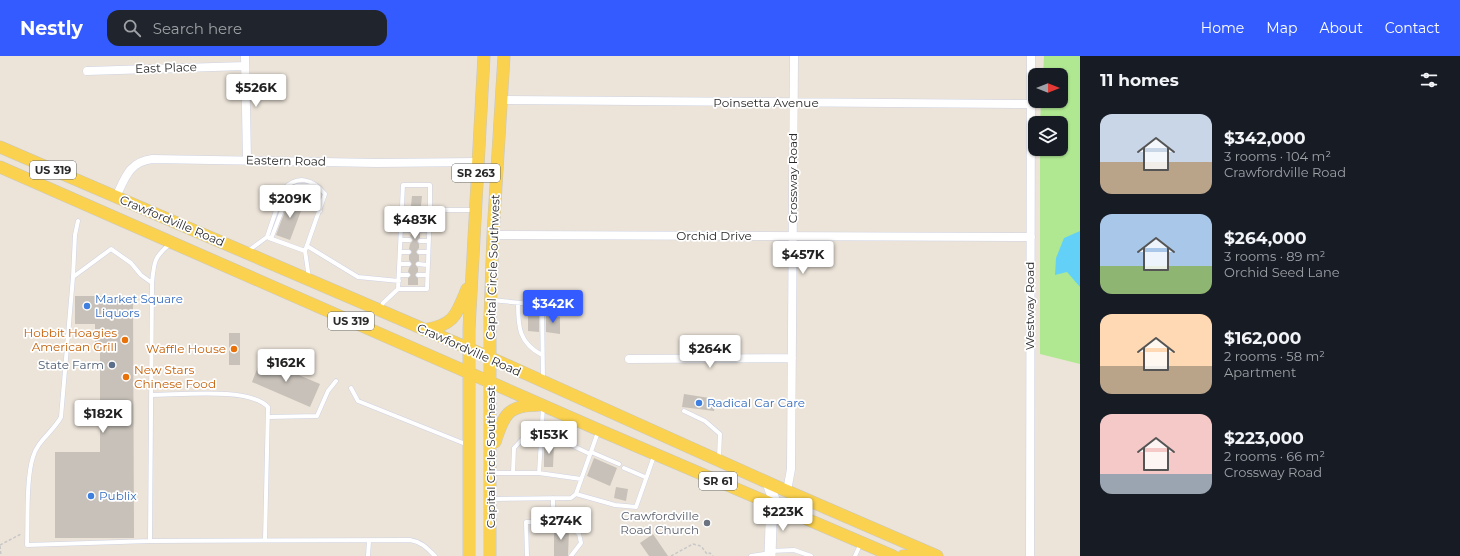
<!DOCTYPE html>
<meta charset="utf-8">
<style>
body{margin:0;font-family:Montserrat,sans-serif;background:#20242c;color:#f1f3f6;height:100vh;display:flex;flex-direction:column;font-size:15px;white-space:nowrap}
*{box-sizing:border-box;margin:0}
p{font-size:13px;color:#9ea1a6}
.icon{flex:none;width:22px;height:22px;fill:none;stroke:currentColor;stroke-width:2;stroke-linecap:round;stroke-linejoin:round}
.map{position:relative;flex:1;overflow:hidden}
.details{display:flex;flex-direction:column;background:#171b24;width:380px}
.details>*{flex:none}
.needle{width:26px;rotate:90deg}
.fabs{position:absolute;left:1028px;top:12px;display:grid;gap:8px}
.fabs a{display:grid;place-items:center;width:40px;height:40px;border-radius:8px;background:#171b24;box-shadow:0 1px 3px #0004;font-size:20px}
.price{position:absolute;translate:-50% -34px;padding:0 9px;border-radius:4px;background:#fff;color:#222;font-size:13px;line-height:26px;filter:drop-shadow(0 1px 2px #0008)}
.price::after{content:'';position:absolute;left:50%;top:24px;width:12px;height:9px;margin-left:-6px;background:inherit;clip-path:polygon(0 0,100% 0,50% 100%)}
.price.on{background:#335bff;color:#fff}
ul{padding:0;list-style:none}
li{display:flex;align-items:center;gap:12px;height:100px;padding:0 20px}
li span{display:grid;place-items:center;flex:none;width:112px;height:80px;border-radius:12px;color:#555}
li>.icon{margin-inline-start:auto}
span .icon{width:48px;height:48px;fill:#fffc;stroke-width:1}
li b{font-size:17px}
h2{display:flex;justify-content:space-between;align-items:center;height:48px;padding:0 20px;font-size:17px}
header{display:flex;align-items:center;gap:24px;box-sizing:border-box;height:56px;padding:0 20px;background:#335bff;color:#fff}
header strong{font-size:19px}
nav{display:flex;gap:22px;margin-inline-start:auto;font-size:14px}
.search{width:280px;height:36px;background:#20242c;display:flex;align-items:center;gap:10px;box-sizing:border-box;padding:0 14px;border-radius:12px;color:#9ea1a6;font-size:15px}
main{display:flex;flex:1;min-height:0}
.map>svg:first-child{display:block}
.green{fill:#afe891}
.water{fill:#63d1f7}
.building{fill:#c7c1b9}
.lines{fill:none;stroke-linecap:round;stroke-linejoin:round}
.lane-casing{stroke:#ced2e3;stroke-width:5}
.street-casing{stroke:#ced2e3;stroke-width:9}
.secondary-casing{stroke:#ced2e3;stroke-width:12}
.primary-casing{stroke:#c7c7c7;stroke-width:13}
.path{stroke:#c7c7c7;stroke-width:1.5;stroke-dasharray:3 2;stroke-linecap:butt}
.lane{stroke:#fff;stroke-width:4}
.street{stroke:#fff;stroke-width:8}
.secondary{stroke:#fff;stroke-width:11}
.primary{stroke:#fbd24f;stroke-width:12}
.shop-dot{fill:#3f7fe0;stroke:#fff;stroke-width:1.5}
.food-dot{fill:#e8710a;stroke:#fff;stroke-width:1.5}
.service-dot{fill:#5c6f8a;stroke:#fff;stroke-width:1.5}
.worship-dot{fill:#6b7280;stroke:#fff;stroke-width:1.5}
.labels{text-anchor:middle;stroke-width:3.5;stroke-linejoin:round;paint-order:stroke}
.shield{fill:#fff;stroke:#696969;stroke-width:1}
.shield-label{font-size:11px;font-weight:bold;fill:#292929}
.street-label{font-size:12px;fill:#292929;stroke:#fff}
.shop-label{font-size:12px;fill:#366cbe;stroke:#fff;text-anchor:start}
.food-label{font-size:12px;fill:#c56008;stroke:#fff;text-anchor:end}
.service-label{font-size:12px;fill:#4e5e75;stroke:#fff;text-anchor:end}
.worship-label{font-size:12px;fill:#5b616d;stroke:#fff;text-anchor:end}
</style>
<header>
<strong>Nestly</strong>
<div class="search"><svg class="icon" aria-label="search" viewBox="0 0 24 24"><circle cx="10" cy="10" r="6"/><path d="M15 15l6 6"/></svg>Search here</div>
<nav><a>Home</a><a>Map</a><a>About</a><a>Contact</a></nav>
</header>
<main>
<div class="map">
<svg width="1080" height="500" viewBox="0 0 1080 500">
<rect width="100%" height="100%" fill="#ece4d9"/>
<path class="green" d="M 1044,0 L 1080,0 L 1080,308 L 1040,298 L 1040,93 L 1061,93 L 1061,67 L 1040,67 L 1041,45 L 1061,45 L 1061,19 L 1043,19 Z"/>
<path class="water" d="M 1080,175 L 1080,231 L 1067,216 L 1055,219 L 1056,202 L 1064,182 Z"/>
<path class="building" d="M 412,140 L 422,140 L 421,150 L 418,154 L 421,157 L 418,162 L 420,165 L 420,170 L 417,174 L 420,177 L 420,182 L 417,185 L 419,188 L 419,192 L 416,196 L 419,199 L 419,205 L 415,208 L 418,212 L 418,216 L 415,219 L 418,222 L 418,229 L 408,229 L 408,222 L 411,219 L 408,216 L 409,212 L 412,208 L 409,204 L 409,199 L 412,196 L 409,193 L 410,188 L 413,184 L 410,180 L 413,174 L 410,171 L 411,166 L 414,162 L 411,158 L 414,153 L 411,150 Z
M 290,142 L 304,147 L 290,184 L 276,179 Z
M 75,240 L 133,240 L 134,482 L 55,482 L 55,396 L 100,396 L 100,295 L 95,295 L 95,268 L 75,268 Z
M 528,258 L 539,258 L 539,276 L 528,275 Z
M 546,258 L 560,261 L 560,278 L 546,276 Z
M 229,277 L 240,277 L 240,309 L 229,309 Z
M 261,303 L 320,328 L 310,351 L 252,326 Z
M 684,338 L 716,343 L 714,355 L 682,351 Z
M 544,387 L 554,388 L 553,411 L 544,411 Z
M 594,402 L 617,412 L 610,430 L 587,420 Z
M 616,431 L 628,433 L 626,445 L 614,442 Z
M 554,471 L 566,471 L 569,473 L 568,500 L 554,500 Z
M 653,478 L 668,500 L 649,500 L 640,487 Z"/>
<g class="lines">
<defs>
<path id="lane" d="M 289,136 L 296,130 L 310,130 L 316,136 L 320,149
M 402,153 L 411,153
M 421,154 L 430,154 L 430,129 L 403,129 L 398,233 L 427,233 L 430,154 L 474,154
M 402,162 L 411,162
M 421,162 L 429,162
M 78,165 L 75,179 L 73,221 L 61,361 C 53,376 37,385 33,401 C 26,422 28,465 27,489 L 150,485 L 410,484 C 422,486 427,492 435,500
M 402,174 L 410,174
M 420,174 L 429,174
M 269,182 L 305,195
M 271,183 L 289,136 C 305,136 312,142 320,155
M 401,184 L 410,184
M 420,185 L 428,185
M 307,190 L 358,221 L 399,225
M 248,195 L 267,181 L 283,134 C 297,118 313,123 325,138 L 305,195 L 309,222
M 401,196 L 409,196
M 419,196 L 428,196
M 400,208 L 409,208
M 418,208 L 427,209
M 400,219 L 408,219
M 418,219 L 427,219
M 73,221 L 111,193 L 131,207 L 141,219 L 152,227
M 491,244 L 542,249 L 543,323
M 518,247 C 518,271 519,287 542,299
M 381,252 L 383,247 L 398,233
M 351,332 L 358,345 L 468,389
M 152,339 C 180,339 249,331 268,351 L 265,484
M 684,355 L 705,365 L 720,378 L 719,402
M 268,361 L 317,360 L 328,335 L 336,325
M 541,382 L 565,386 L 590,398
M 591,396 L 619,408
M 624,412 L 645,421
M 492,417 L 539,417 L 581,423
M 513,417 L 514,392 L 530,375 L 541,375
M 539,417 L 543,351
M 576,438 L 615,449 L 636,451 L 654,400
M 492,443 L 571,442 L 576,438 L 598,376
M 553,466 L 553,442
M 150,485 L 152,227 C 154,206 154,201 170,188
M 771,495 L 794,494 L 811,500
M 368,500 L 369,485
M 527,500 L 526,466 L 566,466 L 579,478 L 581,487 L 571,500
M 751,500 L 770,497
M 855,500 L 861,487"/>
<path id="street" d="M 245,0 L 247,104
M 87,15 L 245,10
M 501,44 L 1031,48
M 116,141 C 125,122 129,106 152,103 L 377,107 L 477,106
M 493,179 L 1031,181
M 629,303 L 792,302
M 787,435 L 791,413 L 794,0
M 1030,500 L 1031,0"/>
<path id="secondary" d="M 768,427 L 776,449 L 771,469 L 770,500
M 776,449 L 810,445"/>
<path id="primary" d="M 0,91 L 491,302 L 780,432 L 937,500
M 0,111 L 599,374 L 893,500
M 424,274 C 454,269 456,260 467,233
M 495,386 C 504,358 508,349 539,349
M 469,500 L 469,273 L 484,0
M 490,500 L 490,262 L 493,179 L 504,0
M 903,500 L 927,496"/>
</defs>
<use href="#lane" class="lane-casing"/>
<use href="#street" class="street-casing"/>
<use href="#secondary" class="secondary-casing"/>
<use href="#primary" class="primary-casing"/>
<path class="path" d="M 0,489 L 21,478
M 0,490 L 1,500
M 671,500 L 693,488 L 701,490 L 707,498 L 710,497 L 713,500"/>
<use href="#lane" class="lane"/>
<use href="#street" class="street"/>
<use href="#secondary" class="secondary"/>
<use href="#primary" class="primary"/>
</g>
<g class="shop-dot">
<circle cx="87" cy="250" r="4"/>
<circle cx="699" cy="347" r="4"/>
<circle cx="91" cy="440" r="4"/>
</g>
<g class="food-dot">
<circle cx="125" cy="284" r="4"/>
<circle cx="234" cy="293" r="4"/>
<circle cx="126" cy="321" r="4"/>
</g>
<circle class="service-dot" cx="112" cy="309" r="4"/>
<circle class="worship-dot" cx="707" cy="467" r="4"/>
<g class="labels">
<g class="shield">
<rect x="30" y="105" width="46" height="18" rx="3"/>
<rect x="452" y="108" width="48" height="18" rx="3"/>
<rect x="328" y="256" width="46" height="18" rx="3"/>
<rect x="699" y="416" width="38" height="18" rx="3"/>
</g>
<g class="shield-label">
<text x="53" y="118">US 319</text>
<text x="476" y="121">SR 263</text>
<text x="351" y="269">US 319</text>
<text x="718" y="429">SR 61</text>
</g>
<g class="street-label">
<text transform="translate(166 12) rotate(-2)" y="4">East Place</text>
<text x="766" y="51">Poinsetta Avenue</text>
<text transform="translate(286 105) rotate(1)" y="4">Eastern Road</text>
<text transform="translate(793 122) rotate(-90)" y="4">Crossway Road</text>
<text transform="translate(172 165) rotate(23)" y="4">Crawfordville Road</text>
<text x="714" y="184">Orchid Drive</text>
<text transform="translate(493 211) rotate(-88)" y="4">Capital Circle Southwest</text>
<text transform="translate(1030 250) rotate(-90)" y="4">Westway Road</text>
<text transform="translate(469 294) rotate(24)" y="4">Crawfordville Road</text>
<text transform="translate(491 401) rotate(-90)" y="4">Capital Circle Southeast</text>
</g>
<g class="shop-label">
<text x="95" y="247">Market Square<tspan x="95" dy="14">Liquors</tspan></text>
<text x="707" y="351">Radical Car Care</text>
<text x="99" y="444">Publix</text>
</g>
<g class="food-label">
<text x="117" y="281">Hobbit Hoagies<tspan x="117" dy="14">American Grill</tspan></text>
<text x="226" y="297">Waffle House</text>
<text x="134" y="318" text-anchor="start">New Stars<tspan x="134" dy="14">Chinese Food</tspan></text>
</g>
<g class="service-label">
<text x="104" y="313">State Farm</text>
</g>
<g class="worship-label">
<text x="699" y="464">Crawfordville<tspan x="699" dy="14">Road Church</tspan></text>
</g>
</g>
</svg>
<div class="fabs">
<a><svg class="needle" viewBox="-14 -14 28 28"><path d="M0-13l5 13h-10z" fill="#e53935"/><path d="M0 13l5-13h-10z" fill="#9ea1a6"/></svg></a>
<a><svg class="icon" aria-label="layers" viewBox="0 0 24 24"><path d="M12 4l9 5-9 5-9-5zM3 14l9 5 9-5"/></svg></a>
</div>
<b class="price" style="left:256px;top:52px">$526K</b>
<b class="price" style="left:290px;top:163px">$209K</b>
<b class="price" style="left:415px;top:184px">$483K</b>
<b class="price" style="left:803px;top:219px">$457K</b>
<b class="price on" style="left:553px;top:268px">$342K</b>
<b class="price" style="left:710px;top:313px">$264K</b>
<b class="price" style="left:286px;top:327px">$162K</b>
<b class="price" style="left:103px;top:378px">$182K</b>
<b class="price" style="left:549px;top:399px">$153K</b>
<b class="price" style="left:783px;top:476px">$223K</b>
<b class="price" style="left:561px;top:485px">$274K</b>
</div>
<section class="details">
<h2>11 homes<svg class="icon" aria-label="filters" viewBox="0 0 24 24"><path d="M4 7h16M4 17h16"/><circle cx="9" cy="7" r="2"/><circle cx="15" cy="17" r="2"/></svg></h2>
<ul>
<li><span style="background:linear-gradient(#c9d6e8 60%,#b9a48a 0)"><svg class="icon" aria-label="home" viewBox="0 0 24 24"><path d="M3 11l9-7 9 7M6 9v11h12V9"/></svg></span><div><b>$342,000</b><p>3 rooms · 104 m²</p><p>Crawfordville Road</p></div></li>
<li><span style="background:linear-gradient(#a9c7e8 65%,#8fb573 0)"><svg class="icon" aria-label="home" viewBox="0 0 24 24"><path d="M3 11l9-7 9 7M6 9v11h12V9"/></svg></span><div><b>$264,000</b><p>3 rooms · 89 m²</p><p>Orchid Seed Lane</p></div></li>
<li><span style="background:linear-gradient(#ffd9b3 65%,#b9a48a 0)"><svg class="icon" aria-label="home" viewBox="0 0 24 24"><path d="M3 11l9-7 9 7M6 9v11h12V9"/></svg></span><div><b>$162,000</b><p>2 rooms · 58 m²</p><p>Apartment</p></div></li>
<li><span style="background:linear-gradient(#f6c9c9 75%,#9aa5b1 0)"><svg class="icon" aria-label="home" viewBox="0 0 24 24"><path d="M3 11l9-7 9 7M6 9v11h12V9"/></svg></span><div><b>$223,000</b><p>2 rooms · 66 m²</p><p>Crossway Road</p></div></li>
</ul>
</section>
</main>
